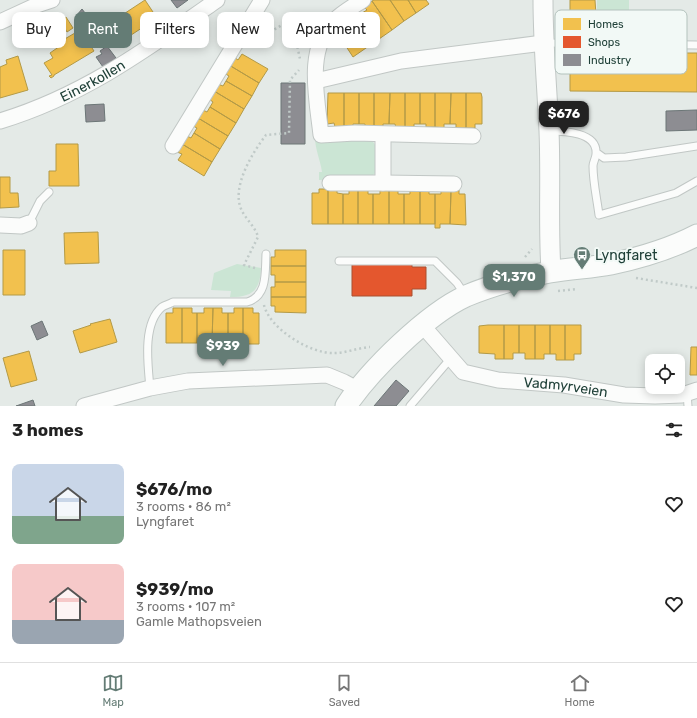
<!DOCTYPE html>
<meta charset="utf-8">
<style>
body{margin:0;font-family:Rubik,sans-serif;background:#f2f2f2;color:#222;height:100vh;display:flex;flex-direction:column;font-size:15px;white-space:nowrap}
*{box-sizing:border-box;margin:0}
p{font-size:13px;color:#767676}
.icon{flex:none;width:22px;height:22px;fill:none;stroke:currentColor;stroke-width:2;stroke-linecap:round;stroke-linejoin:round}
.map{position:relative;height:406px;overflow:hidden}
.panel{display:flex;flex-direction:column;background:#fff;flex:1}
.panel>*{flex:none}
.guide{position:absolute;left:12px;top:12px;width:400px;height:36px;display:flex;gap:8px}
.fabs{position:absolute;left:645px;top:354px;display:grid;gap:8px}
.fabs a{display:grid;place-items:center;width:40px;height:40px;border-radius:8px;background:#fff;box-shadow:0 2px 10px #0003;font-size:20px}
.price{position:absolute;translate:-50% -34px;padding:0 9px;border-radius:8px;background:#647c75;color:#fff;font-size:13px;line-height:26px;filter:drop-shadow(0 1px 2px #0008)}
.price::after{content:'';position:absolute;left:50%;top:24px;width:12px;height:9px;margin-left:-6px;background:inherit;clip-path:polygon(0 0,100% 0,50% 100%)}
.price.active{background:#222;color:#fff}
ul{padding:0;list-style:none}
li{display:flex;align-items:center;gap:12px;height:100px;padding:0 12px}
li span{display:grid;place-items:center;flex:none;width:112px;height:80px;border-radius:8px;color:#555}
li>.icon{margin-inline-start:auto}
span .icon{width:48px;height:48px;fill:#fffc;stroke-width:1}
li b{font-size:17px}
h2{display:flex;justify-content:space-between;align-items:center;height:48px;padding:0 12px;font-size:17px}
.chip{padding:0 14px;border-radius:8px;background:#fff;box-shadow:0 2px 10px #0003;font-size:14px;line-height:36px}
.chip.active{background:#647c75;color:#fff}
.dock{display:flex;justify-content:space-around;align-items:center;height:56px;border-top:1px solid #e0e0e0;background:#fff;font-size:11px;color:#767676}
.dock a{display:grid;justify-items:center;gap:2px}
.dock .active{color:#647c75}
.map>svg:first-child{display:block}
.green{fill:#cbe5d4}
.homes{fill:#f2c14e;stroke:#b39a47}
.shops{fill:#e4572e;stroke:#a95031}
.industry{fill:#8d8d92;stroke:#6c7677}
.lines{fill:none;stroke-linecap:round;stroke-linejoin:round}
.service-casing{stroke:#c1c7c5;stroke-width:9}
.minor-casing{stroke:#c1c7c5;stroke-width:17}
.tertiary-casing{stroke:#c1c7c5;stroke-width:21}
.secondary-casing{stroke:#bfc8c5;stroke-width:23}
.path{stroke:#c0cac8;stroke-width:2.5;stroke-dasharray:2 3;stroke-linecap:butt}
.service{stroke:#fbfcfb;stroke-width:7}
.minor{stroke:#fbfcfb;stroke-width:15}
.tertiary{stroke:#fbfcfb;stroke-width:19}
.secondary{stroke:#fbfcfb;stroke-width:21}
.labels{text-anchor:middle;stroke-width:4;stroke-linejoin:round;paint-order:stroke}
.street-label{font-size:14px;fill:#1f4038;stroke:#f2f9f6}
.poi-label{font-size:14px;fill:#1f4038;stroke:#f2f9f6;text-anchor:start}
.key{fill:#f2f9f6;stroke:#b3c2bd;stroke-width:1}
.key-label{font-size:11px;fill:#1f4038}
</style>
<div class="map">
<svg width="697" height="406" viewBox="0 0 697 406">
<rect width="100%" height="100%" fill="#e4eae7"/>
<path class="green" d="M 597,0 L 629,0 L 629,15 L 597,15 Z
M 315,137 L 369,139 C 380,144 377,160 377,172 L 369,178 L 319,180 L 319,172 L 322,172 C 320,159 315,149 315,137 Z
M 237,264 L 261,268 C 260,290 253,297 230,297 L 231,291 L 211,290 L 214,273 Z"/>
<path class="homes" d="M 145,0 L 157,18 L 122,41 L 110,23 Z
M 374,0 L 390,0 L 404,21 L 392,30 L 372,1 Z
M 390,0 L 408,0 L 416,13 L 404,21 Z
M 408,0 L 426,0 L 429,4 L 416,13 Z
M 570,0 L 595,0 L 596,15 L 570,15 Z
M 372,1 L 392,30 L 379,39 L 362,13 L 367,10 L 364,7 Z
M 362,13 L 379,39 L 366,48 L 347,19 L 354,14 L 356,17 Z
M 66,17 L 73,28 L 67,32 L 61,21 Z
M 347,19 L 366,48 L 353,57 L 336,31 L 341,27 L 339,24 Z
M 80,30 L 94,51 L 54,75 L 54,76 L 51,78 L 49,76 L 52,75 L 44,63 L 53,58 L 50,53 L 60,46 L 58,43 Z
M 570,53 L 697,53 L 697,92 L 570,91 Z
M 242,54 L 268,69 L 259,83 L 229,65 L 234,57 L 238,60 Z
M 18,56 L 28,90 L 0,98 L 0,67 L 7,64 L 6,60 Z
M 229,65 L 259,83 L 252,96 L 226,81 L 229,76 L 224,73 Z
M 226,81 L 252,96 L 244,109 L 214,91 L 218,84 L 223,86 Z
M 214,91 L 244,109 L 236,123 L 210,107 L 213,102 L 209,99 Z
M 328,93 L 344,93 L 344,127 L 335,127 L 334,123 L 327,124 Z
M 344,93 L 359,93 L 359,124 L 353,124 L 353,127 L 344,127 Z
M 359,93 L 374,93 L 374,127 L 365,127 L 365,124 L 359,124 Z
M 374,93 L 390,93 L 389,124 L 383,124 L 383,127 L 374,127 Z
M 390,93 L 405,93 L 405,128 L 396,128 L 395,124 L 389,124 Z
M 405,93 L 420,93 L 420,124 L 414,124 L 414,128 L 405,128 Z
M 420,93 L 435,93 L 435,127 L 426,127 L 426,124 L 420,124 Z
M 435,93 L 451,93 L 450,124 L 444,124 L 444,128 L 435,127 Z
M 451,93 L 466,93 L 466,128 L 456,128 L 456,124 L 450,124 Z
M 466,93 L 481,93 L 482,97 L 482,124 L 475,124 L 475,128 L 466,128 Z
M 210,107 L 236,123 L 228,136 L 198,118 L 203,110 L 207,112 Z
M 198,118 L 228,136 L 220,149 L 194,133 L 197,128 L 193,126 Z
M 194,133 L 220,149 L 212,162 L 182,144 L 187,136 L 191,138 Z
M 56,144 L 78,144 L 79,186 L 49,186 L 49,171 L 56,171 Z
M 182,144 L 212,162 L 204,176 L 178,160 L 182,154 L 177,152 Z
M 0,177 L 10,177 L 10,193 L 18,193 L 19,207 L 0,208 Z
M 319,189 L 328,189 L 328,224 L 312,224 L 312,193 L 319,193 Z
M 328,189 L 337,189 L 337,193 L 343,194 L 343,224 L 328,224 Z
M 349,189 L 358,189 L 358,224 L 343,224 L 343,194 L 349,194 Z
M 358,189 L 368,189 L 368,194 L 373,194 L 373,224 L 358,224 Z
M 380,189 L 389,189 L 389,224 L 373,224 L 373,194 L 380,194 Z
M 389,189 L 398,189 L 398,194 L 404,194 L 404,224 L 389,224 Z
M 410,189 L 420,189 L 420,224 L 404,224 L 404,194 L 410,194 Z
M 420,189 L 429,189 L 429,194 L 435,194 L 435,224 L 420,224 Z
M 441,189 L 451,190 L 450,224 L 440,224 L 440,228 L 435,228 L 435,194 L 441,194 Z
M 451,190 L 459,190 L 459,194 L 465,194 L 466,225 L 450,224 Z
M 98,232 L 99,263 L 65,264 L 64,233 Z
M 3,250 L 25,250 L 25,295 L 3,295 Z
M 275,250 L 306,250 L 306,266 L 271,266 L 271,257 L 275,257 Z
M 271,266 L 306,266 L 306,282 L 275,282 L 275,275 L 271,275 Z
M 275,282 L 306,282 L 306,297 L 271,297 L 271,287 L 275,287 Z
M 271,297 L 306,297 L 306,313 L 275,312 L 275,306 L 271,306 Z
M 173,308 L 182,308 L 182,343 L 166,343 L 166,313 L 173,313 Z
M 182,308 L 192,308 L 192,313 L 197,313 L 197,343 L 182,343 Z
M 204,308 L 213,308 L 212,343 L 197,343 L 197,313 L 204,313 Z
M 213,308 L 222,308 L 222,313 L 228,313 L 228,343 L 212,343 Z
M 234,308 L 243,308 L 243,344 L 228,343 L 228,313 L 234,313 Z
M 243,308 L 253,308 L 253,313 L 259,313 L 259,344 L 243,344 Z
M 110,319 L 117,342 L 80,353 L 73,331 L 91,325 L 90,324 Z
M 488,325 L 504,325 L 504,359 L 495,359 L 495,354 L 479,353 L 479,326 Z
M 504,325 L 519,325 L 519,353 L 513,353 L 513,359 L 504,359 Z
M 519,325 L 535,325 L 535,359 L 525,359 L 525,353 L 519,353 Z
M 535,325 L 550,325 L 550,354 L 544,354 L 544,359 L 535,359 Z
M 550,325 L 565,325 L 565,360 L 556,360 L 556,354 L 550,354 Z
M 565,325 L 581,325 L 581,354 L 574,354 L 574,360 L 565,360 Z
M 691,347 L 697,347 L 697,375 L 690,375 Z
M 29,351 L 37,380 L 11,387 L 3,358 Z"/>
<path class="shops" d="M 352,264 L 412,264 L 412,267 L 426,267 L 426,289 L 412,289 L 412,296 L 352,296 Z"/>
<path class="industry" d="M 171,0 L 188,0 L 177,8 Z
M 82,9 L 92,22 L 85,26 L 77,15 Z
M 107,46 L 116,58 L 103,67 L 96,57 L 102,54 L 100,51 Z
M 281,83 L 305,83 L 305,144 L 281,144 Z
M 104,104 L 105,121 L 86,122 L 85,105 Z
M 697,110 L 697,130 L 666,131 L 666,111 Z
M 42,321 L 48,335 L 37,340 L 31,326 Z
M 396,380 L 409,391 L 396,406 L 374,406 Z
M 33,400 L 35,406 L 16,406 Z"/>
<g class="lines">
<defs>
<path id="service" d="M 545,43 L 697,45
M 549,131 C 564,131 598,132 596,154 C 596,158 593,162 593,166 C 593,182 597,199 599,215 L 676,193 L 697,181
M 597,153 L 604,158 L 626,157 L 697,146
M 29,223 L 40,201 L 49,192
M 339,261 L 435,261 L 457,283 L 465,295
M 150,388 C 148,365 142,324 162,307 C 165,305 170,304 173,302 L 247,302 C 268,296 265,272 266,254
M 687,394 L 688,406
M 410,406 L 451,358"/>
<g id="minor">
<path d="M 363,0 C 354,6 343,12 335,20 C 305,48 317,98 321,135 L 355,133 L 473,136"/>
<path d="M 0,22 L 37,5 L 52,0"/>
<path d="M 316,81 L 401,61 L 543,43"/>
<path id="s1" d="M 0,121 C 83,96 147,49 217,0"/>
<path d="M 173,146 L 262,0"/>
<path d="M 330,183 L 383,183 L 383,135"/>
<path d="M 383,183 L 454,184"/>
<path d="M 0,225 L 21,226 L 29,223"/>
<path id="s2" d="M 423,326 L 463,372 L 498,380 L 564,385 L 624,395 L 655,396 L 682,395 L 697,390"/>
<path d="M 84,406 L 150,388 L 188,381 L 327,375 L 344,382 L 357,389"/>
</g>
<path id="tertiary" d="M 543,0 C 543,44 547,87 549,131 C 551,178 548,225 551,271"/>
<path id="secondary" d="M 346,406 C 370,370 427,314 466,296 C 492,285 523,277 550,272 C 570,268 591,268 611,264 C 639,258 672,248 697,235"/>
</defs>
<use href="#service" class="service-casing"/>
<use href="#minor" class="minor-casing"/>
<use href="#tertiary" class="tertiary-casing"/>
<use href="#secondary" class="secondary-casing"/>
<path class="path" d="M 257,37 L 260,38 L 287,22 L 292,22 L 300,59
M 525,257 L 532,249
M 255,268 L 244,265 L 258,237 C 256,228 246,219 242,211 C 230,188 253,152 266,135 L 289,133 L 290,80 L 299,70
M 636,278 L 697,288
M 558,291 L 577,289
M 264,305 C 269,328 310,354 334,353 C 346,353 357,348 370,347"/>
<use href="#service" class="service"/>
<use href="#minor" class="minor"/>
<use href="#tertiary" class="tertiary"/>
<use href="#secondary" class="secondary"/>
</g>
<defs>
<symbol id="bus-pin" viewBox="-11 -11 22 30"><path d="M0 17L-7.5 6A9.5 9.5 0 1 1 7.5 6Z" fill="#647c75" stroke="#f2f9f6"/><path d="M-5-6H5V4H4V6H2V4H-2V6H-4V4H-5ZM-3.5-4V0h7V-4ZM-3.5 1.2v1.5H-2V1.2ZM2 1.2v1.5H3.5V1.2Z" fill="#fff"/></symbol>
</defs>
<g fill-rule="evenodd">
<use href="#bus-pin" x="572" y="245" width="20" height="27"/>
</g>
<g class="labels">
<g class="street-label">
<text dy="5" stroke="none"><textPath href="#s1" startOffset="101">Einerkollen</textPath></text>
<text dy="5" stroke="none"><textPath href="#s2" startOffset="165">Vadmyrveien</textPath></text>
</g>
<g class="poi-label">
<text x="595" y="260">Lyngfaret</text>
</g>
</g>
<rect x="555" y="10" width="132" height="64" rx="6" class="key"/>
<rect x="563" y="18" width="18" height="12" fill="#f2c14e"/>
<rect x="563" y="36" width="18" height="12" fill="#e4572e"/>
<rect x="563" y="54" width="18" height="12" fill="#8d8d92"/>
<g class="key-label">
<text x="588" y="28">Homes</text>
<text x="588" y="46">Shops</text>
<text x="588" y="64">Industry</text>
</g>
</svg>
<div class="fabs">
<a><svg class="icon" aria-label="locate" viewBox="0 0 24 24"><circle cx="12" cy="12" r="6"/><path d="M12 2v4M12 18v4M2 12h4M18 12h4"/></svg></a>
</div>
<b class="price active" style="left:564px;top:135px">$676</b>
<b class="price" style="left:514px;top:298px">$1,370</b>
<b class="price" style="left:223px;top:367px">$939</b>
<div class="guide">
<a class="chip">Buy</a>
<a class="chip active">Rent</a>
<a class="chip">Filters</a>
<a class="chip">New</a>
<a class="chip">Apartment</a>
</div>
</div>
<section class="panel">
<h2>3 homes<svg class="icon" aria-label="filters" viewBox="0 0 24 24"><path d="M4 7h16M4 17h16"/><circle cx="9" cy="7" r="2"/><circle cx="15" cy="17" r="2"/></svg></h2>
<ul>
<li><span style="background:linear-gradient(#c9d6e8 65%,#7fa58c 0)"><svg class="icon" aria-label="home" viewBox="0 0 24 24"><path d="M3 11l9-7 9 7M6 9v11h12V9"/></svg></span><div><b>$676/mo</b><p>3 rooms · 86 m²</p><p>Lyngfaret</p></div><svg class="icon" aria-label="heart" viewBox="0 0 24 24"><path d="M12 20l-8-8c-3-5 5-10 8-4 3-6 11-1 8 4z"/></svg></li>
<li><span style="background:linear-gradient(#f6c9c9 70%,#9aa5b1 0)"><svg class="icon" aria-label="home" viewBox="0 0 24 24"><path d="M3 11l9-7 9 7M6 9v11h12V9"/></svg></span><div><b>$939/mo</b><p>3 rooms · 107 m²</p><p>Gamle Mathopsveien</p></div><svg class="icon" aria-label="heart" viewBox="0 0 24 24"><path d="M12 20l-8-8c-3-5 5-10 8-4 3-6 11-1 8 4z"/></svg></li>
</ul>
</section>
<nav class="dock">
<a class="active"><svg class="icon" aria-label="map" viewBox="0 0 24 24"><path d="M3 6l6-2 6 2 6-2v14l-6 2-6-2-6 2zM9 4v14M15 6v14"/></svg>Map</a>
<a><svg class="icon" aria-label="saved" viewBox="0 0 24 24"><path d="M7 4h10v16l-5-4-5 4z"/></svg>Saved</a>
<a><svg class="icon" aria-label="home" viewBox="0 0 24 24"><path d="M3 11l9-7 9 7M6 9v11h12V9"/></svg>Home</a>
</nav>
